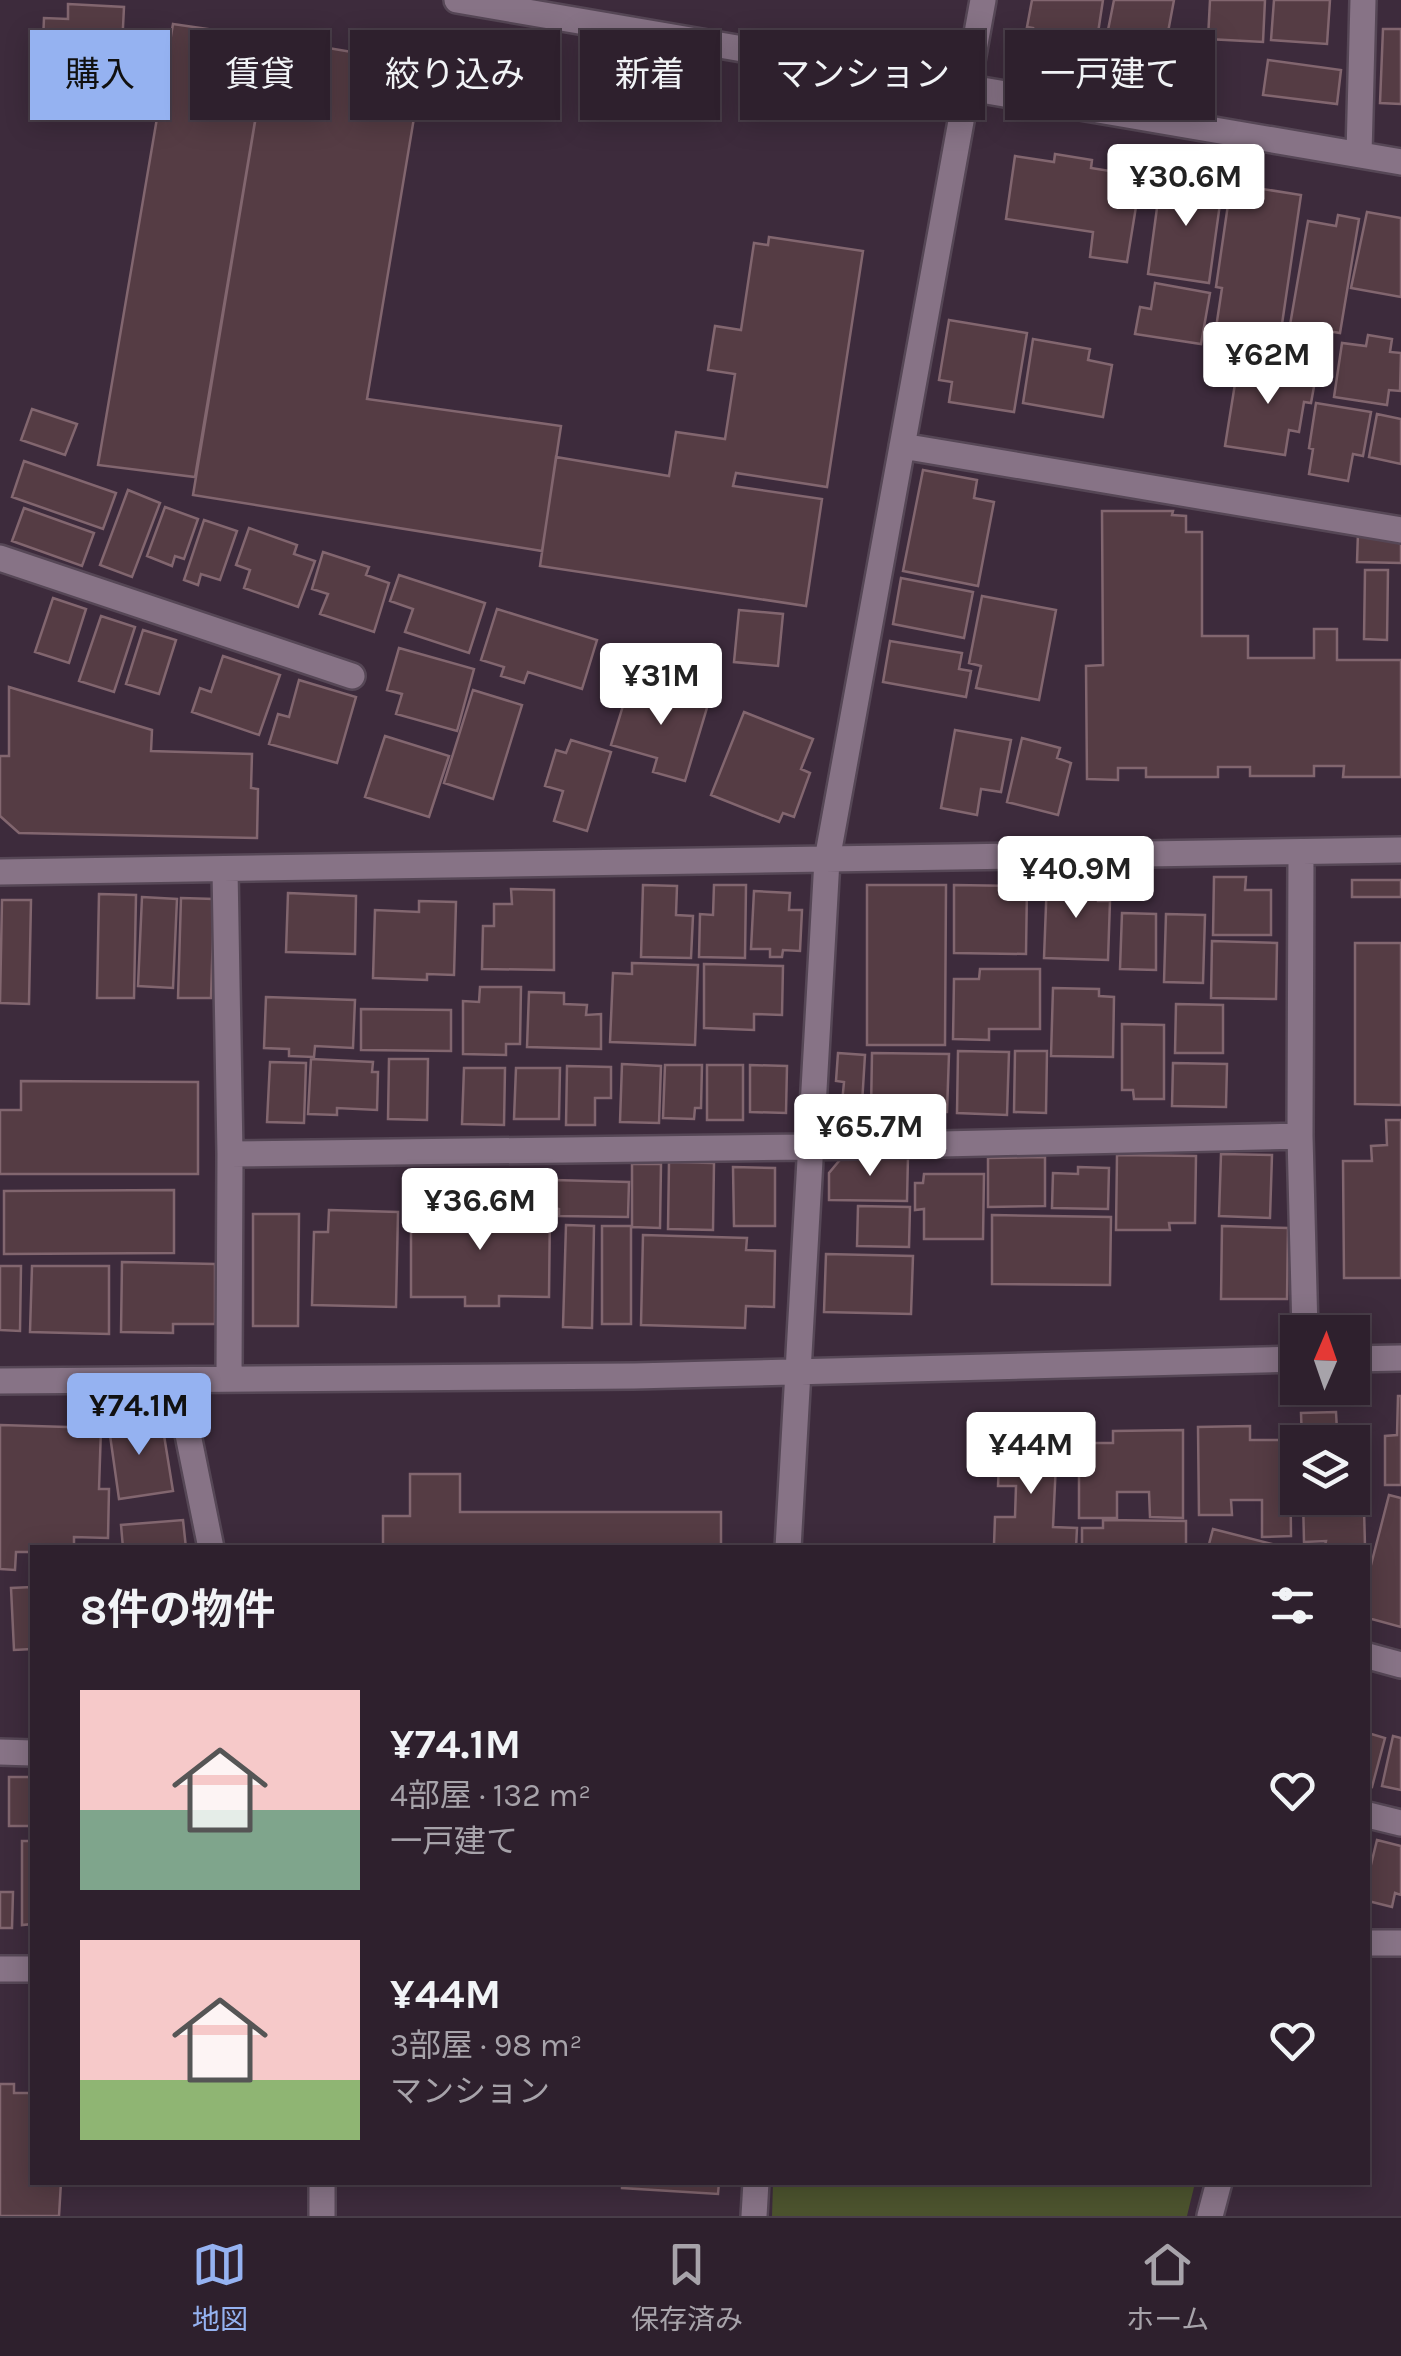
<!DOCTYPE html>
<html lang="ja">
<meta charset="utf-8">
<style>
body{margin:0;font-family:Karla,"Noto Sans JP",sans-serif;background:#362835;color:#f1f3f6;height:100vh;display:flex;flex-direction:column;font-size:38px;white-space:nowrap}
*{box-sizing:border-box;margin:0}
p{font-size:32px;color:#a7a3aa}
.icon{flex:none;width:55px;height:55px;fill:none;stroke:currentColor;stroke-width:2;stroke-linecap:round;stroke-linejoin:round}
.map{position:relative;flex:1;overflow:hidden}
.details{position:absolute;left:30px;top:1545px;width:1340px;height:640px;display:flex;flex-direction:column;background:#2e202d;border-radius:0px;box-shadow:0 5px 25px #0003,0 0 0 2px #493e49}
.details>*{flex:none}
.hud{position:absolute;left:30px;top:30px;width:1342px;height:90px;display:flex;gap:20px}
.needle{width:65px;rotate:2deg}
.buttons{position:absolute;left:1280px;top:1315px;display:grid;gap:20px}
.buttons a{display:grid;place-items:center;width:90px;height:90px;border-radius:0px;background:#2e202d;box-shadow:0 5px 25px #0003,0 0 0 2px #493e49;font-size:50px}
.price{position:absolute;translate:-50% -85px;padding:0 22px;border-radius:10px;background:#fff;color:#222;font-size:32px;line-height:65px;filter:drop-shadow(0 2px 5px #0008)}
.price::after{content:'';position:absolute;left:50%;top:60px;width:30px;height:22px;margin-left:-15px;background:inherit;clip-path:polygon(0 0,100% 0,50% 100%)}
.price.selected{background:#95b2f1;color:#111}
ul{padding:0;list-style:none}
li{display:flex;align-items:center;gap:30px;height:250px;padding:0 50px}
li span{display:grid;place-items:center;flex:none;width:280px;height:200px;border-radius:0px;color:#555}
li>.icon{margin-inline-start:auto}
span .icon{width:120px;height:120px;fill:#fffc;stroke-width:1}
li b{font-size:42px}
h2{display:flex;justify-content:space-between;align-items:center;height:120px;padding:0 50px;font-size:42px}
.pill{padding:0 35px;border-radius:0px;background:#2e202d;box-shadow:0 5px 25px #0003,0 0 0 2px #493e49;font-size:35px;line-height:90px}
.pill.selected{background:#95b2f1;color:#111}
.tabs{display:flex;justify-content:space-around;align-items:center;height:140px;border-top:2px solid #493e49;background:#2e202d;font-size:28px;color:#a7a3aa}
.tabs a{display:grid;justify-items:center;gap:5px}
.tabs .selected{color:#95b2f1}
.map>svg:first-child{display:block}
.green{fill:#4c532e}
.building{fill:#553c44;stroke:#82666f;stroke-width:2.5}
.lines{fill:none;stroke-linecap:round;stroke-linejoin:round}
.minor-casing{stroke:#564756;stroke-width:30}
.minor{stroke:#877386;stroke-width:25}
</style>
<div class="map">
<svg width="1401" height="2216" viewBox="0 0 1401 2216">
<rect width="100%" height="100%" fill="#3d2b3c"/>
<path class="green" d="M 773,2183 L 773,2182 L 1195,2183 L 1187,2216 L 772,2216 Z"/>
<path class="building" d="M 1032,0 L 1103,0 L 1094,59 L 1030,49 L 1033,28 L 1027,27 Z
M 1114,0 L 1174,0 L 1166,43 L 1157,42 L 1152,69 L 1102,60 Z
M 1210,0 L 1265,0 L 1263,42 L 1208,39 Z
M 1274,0 L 1330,0 L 1327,44 L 1271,40 Z
M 68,4 L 124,7 L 121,67 L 109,66 L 108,92 L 41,88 L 44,18 L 68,19 Z
M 173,24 L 269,38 L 195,477 L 98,465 Z
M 1383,29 L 1401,29 L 1401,104 L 1380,103 Z
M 269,38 L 423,64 L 367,399 L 561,426 L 542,551 L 193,495 Z
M 1268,60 L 1341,70 L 1337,104 L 1263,95 Z
M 1055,154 L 1092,160 L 1091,168 L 1141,176 L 1127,262 L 1090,257 L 1093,232 L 1006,219 L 1015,156 L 1054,162 Z
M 1170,176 L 1223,182 L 1209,283 L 1148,274 L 1160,186 L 1168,187 Z
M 1231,184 L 1301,195 L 1277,358 L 1213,348 L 1222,288 L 1216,287 Z
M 1367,212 L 1401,218 L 1401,297 L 1351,288 Z
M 1338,215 L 1359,219 L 1340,333 L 1290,325 L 1308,221 L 1336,226 Z
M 769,237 L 863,251 L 827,487 L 736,473 L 733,486 L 822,499 L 806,606 L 540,566 L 556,457 L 669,476 L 676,432 L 725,439 L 735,374 L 708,370 L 715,326 L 741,330 L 754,243 L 768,245 Z
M 1155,283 L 1210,293 L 1201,344 L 1135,334 L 1140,307 L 1151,309 Z
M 949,320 L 1027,333 L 1014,412 L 949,402 L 952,382 L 939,380 Z
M 1368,335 L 1392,339 L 1390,352 L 1401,353 L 1400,391 L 1389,390 L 1387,405 L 1334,397 L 1342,343 L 1366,346 Z
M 1033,339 L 1090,349 L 1088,360 L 1112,365 L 1103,417 L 1023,403 Z
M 1279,364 L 1317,370 L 1311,403 L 1304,402 L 1299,432 L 1289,430 L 1285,455 L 1225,446 L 1238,365 L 1278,372 Z
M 1316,403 L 1371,412 L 1363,456 L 1353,454 L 1348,481 L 1309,474 L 1313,449 L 1309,448 Z
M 32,409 L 77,424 L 65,455 L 21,440 Z
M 1377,414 L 1401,419 L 1401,464 L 1369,457 Z
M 24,461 L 116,493 L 103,529 L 12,497 Z
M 923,470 L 977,480 L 974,498 L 994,502 L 978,586 L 903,571 Z
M 128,490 L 160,503 L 132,577 L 100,565 Z
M 165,507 L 198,519 L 184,559 L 175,556 L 172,566 L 147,556 Z
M 24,508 L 94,533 L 82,566 L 12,541 Z
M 1102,511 L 1173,511 L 1172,515 L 1186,516 L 1186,532 L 1202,532 L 1202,636 L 1248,636 L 1248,658 L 1314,658 L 1314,629 L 1337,629 L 1337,660 L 1401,660 L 1401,777 L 1343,777 L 1344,766 L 1314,766 L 1314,776 L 1250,776 L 1250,767 L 1218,767 L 1218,777 L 1146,777 L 1146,768 L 1118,768 L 1118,780 L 1087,779 L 1086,666 L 1103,665 Z
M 204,520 L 237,531 L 220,580 L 201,574 L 198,585 L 184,580 Z
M 249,528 L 297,545 L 294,554 L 315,561 L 298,607 L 244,588 L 250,570 L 236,565 Z
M 1358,533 L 1401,540 L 1401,563 L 1357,562 Z
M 323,552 L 369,567 L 366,575 L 389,583 L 374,632 L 320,614 L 328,594 L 312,589 Z
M 1365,570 L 1388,570 L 1387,640 L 1364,639 Z
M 399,575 L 485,603 L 469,653 L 405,632 L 413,609 L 390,601 Z
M 901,578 L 973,592 L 964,638 L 893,624 Z
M 982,596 L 1056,610 L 1039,700 L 976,688 L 981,666 L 969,663 Z
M 53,598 L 86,609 L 69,663 L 35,652 Z
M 497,609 L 597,640 L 582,689 L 528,672 L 524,683 L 501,676 L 504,667 L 481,660 Z
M 739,610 L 783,614 L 778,666 L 734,662 Z
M 101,616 L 135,627 L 114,692 L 79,681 Z
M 143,630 L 176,640 L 159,694 L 126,684 Z
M 890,641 L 962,653 L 959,669 L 971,671 L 966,697 L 883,682 Z
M 399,648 L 474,669 L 457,731 L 396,714 L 402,694 L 387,690 Z
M 223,656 L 280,675 L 259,735 L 192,712 L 200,688 L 211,692 Z
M 299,680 L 356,697 L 337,763 L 269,744 L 278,714 L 289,717 Z
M 630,683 L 667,695 L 669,688 L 709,701 L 685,781 L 653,772 L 657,758 L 611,745 Z
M 9,687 L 152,730 L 151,751 L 252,754 L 251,788 L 258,789 L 257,838 L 19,833 L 0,816 L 0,756 L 9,756 Z
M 473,690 L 522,705 L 493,799 L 444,783 Z
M 744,712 L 813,739 L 801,769 L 810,773 L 794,817 L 783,813 L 779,822 L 711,795 Z
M 955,730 L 1011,740 L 1001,792 L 981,789 L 977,815 L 941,808 Z
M 385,736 L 449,756 L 429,817 L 365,797 Z
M 1022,738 L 1060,748 L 1057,758 L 1071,763 L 1058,815 L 1007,802 Z
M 571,740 L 611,752 L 587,831 L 554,821 L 563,791 L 545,786 L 556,750 L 566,753 Z
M 1214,877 L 1246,877 L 1245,890 L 1271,890 L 1271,935 L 1213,935 Z
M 1047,879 L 1098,881 L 1098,901 L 1110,901 L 1108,960 L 1044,958 Z
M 1352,880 L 1401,880 L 1401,897 L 1352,897 Z
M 643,885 L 677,886 L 676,915 L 693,916 L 691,958 L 641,957 Z
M 714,885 L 746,885 L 745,958 L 699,957 L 700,914 L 713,915 Z
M 867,885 L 946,885 L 945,1045 L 867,1045 Z
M 954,885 L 1027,886 L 1026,954 L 954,953 Z
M 511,889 L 554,890 L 554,970 L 482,969 L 483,926 L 494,926 L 494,904 L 512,904 Z
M 754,891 L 790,893 L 789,910 L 802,910 L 800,951 L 783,950 L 782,957 L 770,957 L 770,949 L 751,949 Z
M 288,893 L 356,896 L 355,954 L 286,952 Z
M 99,894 L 136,895 L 134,998 L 97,998 Z
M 142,897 L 177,899 L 173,988 L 138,986 Z
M 181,898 L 214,899 L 211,998 L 178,998 Z
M 2,900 L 31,900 L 29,1004 L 0,1003 Z
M 419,901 L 456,902 L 454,975 L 427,974 L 427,980 L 373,978 L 375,910 L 419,912 Z
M 1122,913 L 1156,914 L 1156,970 L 1120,969 Z
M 1166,914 L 1205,915 L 1203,983 L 1164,982 Z
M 1212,941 L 1277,943 L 1276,999 L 1211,998 Z
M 1355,943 L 1401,943 L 1401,1105 L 1355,1104 Z
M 632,963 L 698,965 L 695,1045 L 610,1042 L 613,973 L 632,974 Z
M 704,964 L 783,966 L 782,1015 L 754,1014 L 754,1030 L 704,1028 Z
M 980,969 L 1040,969 L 1040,1029 L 989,1029 L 989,1040 L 953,1039 L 954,979 L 979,979 Z
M 480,987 L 521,987 L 520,1044 L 506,1044 L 506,1055 L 463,1054 L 463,1001 L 479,1002 Z
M 1053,988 L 1099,989 L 1099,996 L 1114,997 L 1113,1057 L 1051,1056 Z
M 529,992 L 564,993 L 564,1004 L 587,1005 L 586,1015 L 601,1014 L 601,1049 L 527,1047 Z
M 266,997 L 355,1000 L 353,1048 L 315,1046 L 314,1057 L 289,1056 L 289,1049 L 264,1048 Z
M 1176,1004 L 1223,1005 L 1223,1053 L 1175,1053 Z
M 361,1009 L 451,1010 L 451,1051 L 361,1050 Z
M 1122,1024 L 1164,1025 L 1164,1099 L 1134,1099 L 1133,1090 L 1122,1090 Z
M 958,1051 L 1009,1052 L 1007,1115 L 957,1113 Z
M 1015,1051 L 1047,1051 L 1046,1113 L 1014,1112 Z
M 838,1053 L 865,1055 L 862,1104 L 842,1103 L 844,1082 L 836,1081 Z
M 872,1053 L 949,1054 L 947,1112 L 871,1111 Z
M 311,1059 L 373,1062 L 372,1072 L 378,1072 L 377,1110 L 337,1108 L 337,1115 L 308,1114 Z
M 389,1059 L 428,1059 L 427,1120 L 388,1119 Z
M 270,1062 L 306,1063 L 304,1123 L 267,1122 Z
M 1173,1063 L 1227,1064 L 1226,1107 L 1172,1106 Z
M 622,1064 L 661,1066 L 659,1123 L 620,1122 Z
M 665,1065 L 702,1065 L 701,1108 L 695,1108 L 694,1119 L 663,1118 Z
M 707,1065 L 743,1065 L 743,1120 L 707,1120 Z
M 750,1065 L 787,1066 L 786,1113 L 750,1112 Z
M 567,1066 L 611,1067 L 611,1098 L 595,1098 L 595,1125 L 566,1125 Z
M 464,1068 L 505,1068 L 504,1125 L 462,1124 Z
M 516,1068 L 560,1068 L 559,1119 L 514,1119 Z
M 21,1081 L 198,1082 L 198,1174 L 0,1174 L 0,1110 L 21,1110 Z
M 1386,1120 L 1401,1120 L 1401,1278 L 1344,1278 L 1343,1161 L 1372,1161 L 1371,1146 L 1387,1145 Z
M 1221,1154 L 1272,1155 L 1270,1218 L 1219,1216 Z
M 844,1155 L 908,1156 L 907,1201 L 829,1200 L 829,1173 Z
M 1117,1155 L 1196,1156 L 1195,1223 L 1169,1223 L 1170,1230 L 1116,1230 Z
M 1045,1157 L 1045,1206 L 988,1207 L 988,1158 Z
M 669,1162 L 714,1163 L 713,1230 L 668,1229 Z
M 632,1164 L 661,1164 L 660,1228 L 632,1227 Z
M 733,1167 L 775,1168 L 775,1226 L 734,1226 Z
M 1078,1167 L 1109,1168 L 1108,1209 L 1052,1208 L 1053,1173 L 1078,1174 Z
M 924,1174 L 984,1174 L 983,1239 L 924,1239 L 924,1209 L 915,1210 L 915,1183 L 923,1183 Z
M 554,1180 L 629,1182 L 628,1217 L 559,1216 L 559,1209 L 554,1208 Z
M 174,1190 L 174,1253 L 4,1254 L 4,1191 Z
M 411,1206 L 550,1207 L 549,1297 L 499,1296 L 499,1306 L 465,1306 L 465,1297 L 411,1297 Z
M 858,1206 L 910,1207 L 909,1247 L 857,1246 Z
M 329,1210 L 398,1212 L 396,1307 L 312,1305 L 314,1232 L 328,1232 Z
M 253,1214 L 299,1214 L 298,1326 L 253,1326 Z
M 992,1215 L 1111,1217 L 1110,1285 L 992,1284 Z
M 566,1225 L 594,1226 L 592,1328 L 563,1327 Z
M 602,1226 L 631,1226 L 631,1324 L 602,1324 Z
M 1222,1226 L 1288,1228 L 1287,1299 L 1221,1299 Z
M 643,1235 L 747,1238 L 746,1250 L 775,1251 L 774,1307 L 746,1306 L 745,1328 L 641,1325 Z
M 826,1254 L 913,1256 L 911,1314 L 824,1312 Z
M 122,1262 L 215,1264 L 215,1324 L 173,1324 L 173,1333 L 121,1332 Z
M 0,1266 L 21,1266 L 20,1331 L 0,1330 Z
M 32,1266 L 109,1266 L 109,1334 L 30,1332 Z
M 1398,1396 L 1401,1396 L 1401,1485 L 1385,1485 L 1385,1436 L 1397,1435 Z
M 1336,1412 L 1337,1431 L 1354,1431 L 1355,1483 L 1352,1442 L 1302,1442 L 1301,1413 Z
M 146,1415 L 149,1432 L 163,1429 L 173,1491 L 119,1499 L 108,1421 Z
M 0,1425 L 101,1428 L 99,1489 L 109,1489 L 108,1538 L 74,1537 L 74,1548 L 32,1548 L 32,1552 L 16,1552 L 15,1570 L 0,1569 Z
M 1250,1426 L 1250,1440 L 1290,1440 L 1291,1536 L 1262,1537 L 1262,1500 L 1231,1500 L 1232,1515 L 1199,1515 L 1198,1427 Z
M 1183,1430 L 1183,1518 L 1150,1517 L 1149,1492 L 1117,1492 L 1117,1518 L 1079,1518 L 1079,1443 L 1113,1443 L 1113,1431 Z
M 1000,1439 L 1057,1441 L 1053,1527 L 1077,1528 L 1076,1548 L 996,1548 L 994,1545 L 995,1517 L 1015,1517 L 1016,1486 L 998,1486 Z
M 410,1474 L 460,1474 L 460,1512 L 721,1512 L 721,1548 L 383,1548 L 383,1516 L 410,1516 Z
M 1389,1495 L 1401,1498 L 1401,1627 L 1368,1618 L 1368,1564 L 1371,1565 Z
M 1303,1498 L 1349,1498 L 1349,1510 L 1364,1509 L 1365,1546 L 1325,1546 L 1326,1541 L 1304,1542 Z
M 183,1520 L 186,1548 L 123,1548 L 121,1525 Z
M 1103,1520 L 1186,1521 L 1186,1548 L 1082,1548 L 1082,1528 L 1103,1528 Z
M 1213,1529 L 1276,1545 L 1276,1548 L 1208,1548 Z
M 32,1587 L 32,1649 L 14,1650 L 11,1588 Z
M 1368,1733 L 1385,1738 L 1372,1787 L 1368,1786 Z
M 1393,1736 L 1401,1738 L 1401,1790 L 1382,1786 Z
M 9,1777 L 32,1777 L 32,1826 L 9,1826 Z
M 1377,1840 L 1401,1846 L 1401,1895 L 1395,1893 L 1392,1907 L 1368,1901 L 1368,1877 Z
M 22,1841 L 32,1841 L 32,1924 L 22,1925 Z
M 0,1892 L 13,1892 L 12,1928 L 0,1928 Z
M 0,2084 L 14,2084 L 14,2093 L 32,2093 L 32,2182 L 61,2182 L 59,2216 L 0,2216 Z
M 622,2182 L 719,2182 L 718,2194 L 622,2188 Z"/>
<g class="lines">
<defs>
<path id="minor" d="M 457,0 L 1401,162
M 1359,154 L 1363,0
M 902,446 L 1401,530
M 0,558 L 352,676
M 1301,852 L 1300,1136 L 1305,1332
M 225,869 L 230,1154 L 229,1377
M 0,872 L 1401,850
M 230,1154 L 810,1147 L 1300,1136
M 1352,1359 L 1401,1358
M 177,1380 L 211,1548
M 0,1381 L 634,1376 L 1298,1359
M 788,1548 L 827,860 L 983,0
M 1368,1656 L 1401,1665
M 0,1752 L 32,1753
M 1368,1815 L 1401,1823
M 1368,1943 L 1401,1943
M 0,1969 L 32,1969
M 322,2216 L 322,2182
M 754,2216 L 756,2182
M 1210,2216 L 1219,2182"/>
</defs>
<use href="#minor" class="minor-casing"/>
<use href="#minor" class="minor"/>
</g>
</svg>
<div class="buttons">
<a><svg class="needle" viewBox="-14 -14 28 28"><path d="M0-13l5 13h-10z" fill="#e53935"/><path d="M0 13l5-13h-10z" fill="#a7a3aa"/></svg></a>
<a><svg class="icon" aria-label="layers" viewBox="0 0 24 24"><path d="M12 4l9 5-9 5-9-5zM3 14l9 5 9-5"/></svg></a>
</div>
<b class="price" style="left:1186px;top:229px">¥30.6M</b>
<b class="price" style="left:1268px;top:407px">¥62M</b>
<b class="price" style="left:661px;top:728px">¥31M</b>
<b class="price" style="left:1076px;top:921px">¥40.9M</b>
<b class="price" style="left:870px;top:1179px">¥65.7M</b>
<b class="price" style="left:480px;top:1253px">¥36.6M</b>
<b class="price selected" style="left:139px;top:1458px">¥74.1M</b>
<b class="price" style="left:1031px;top:1497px">¥44M</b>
<div class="hud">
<a class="pill selected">購入</a>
<a class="pill">賃貸</a>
<a class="pill">絞り込み</a>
<a class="pill">新着</a>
<a class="pill">マンション</a>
<a class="pill">一戸建て</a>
</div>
<section class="details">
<h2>8件の物件<svg class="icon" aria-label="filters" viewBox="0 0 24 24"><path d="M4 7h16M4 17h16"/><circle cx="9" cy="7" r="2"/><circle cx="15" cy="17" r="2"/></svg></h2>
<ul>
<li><span style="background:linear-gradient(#f6c9c9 60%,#7fa58c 0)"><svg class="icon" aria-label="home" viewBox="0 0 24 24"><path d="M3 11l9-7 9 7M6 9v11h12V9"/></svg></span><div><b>¥74.1M</b><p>4部屋 · 132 m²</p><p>一戸建て</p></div><svg class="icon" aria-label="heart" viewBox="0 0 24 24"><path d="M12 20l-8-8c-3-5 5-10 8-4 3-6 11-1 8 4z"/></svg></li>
<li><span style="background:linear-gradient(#f6c9c9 70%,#8fb573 0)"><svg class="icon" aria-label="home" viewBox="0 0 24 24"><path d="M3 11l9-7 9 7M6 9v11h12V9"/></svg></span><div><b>¥44M</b><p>3部屋 · 98 m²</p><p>マンション</p></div><svg class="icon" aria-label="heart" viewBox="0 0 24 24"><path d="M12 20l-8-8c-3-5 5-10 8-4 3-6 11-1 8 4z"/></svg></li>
</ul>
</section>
</div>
<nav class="tabs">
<a class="selected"><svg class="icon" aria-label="map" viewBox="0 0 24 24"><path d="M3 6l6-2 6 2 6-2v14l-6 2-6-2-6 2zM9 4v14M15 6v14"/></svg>地図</a>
<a><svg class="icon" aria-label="saved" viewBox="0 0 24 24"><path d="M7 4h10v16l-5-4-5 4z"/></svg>保存済み</a>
<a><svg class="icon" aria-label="home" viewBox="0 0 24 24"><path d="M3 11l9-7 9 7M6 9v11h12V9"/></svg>ホーム</a>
</nav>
